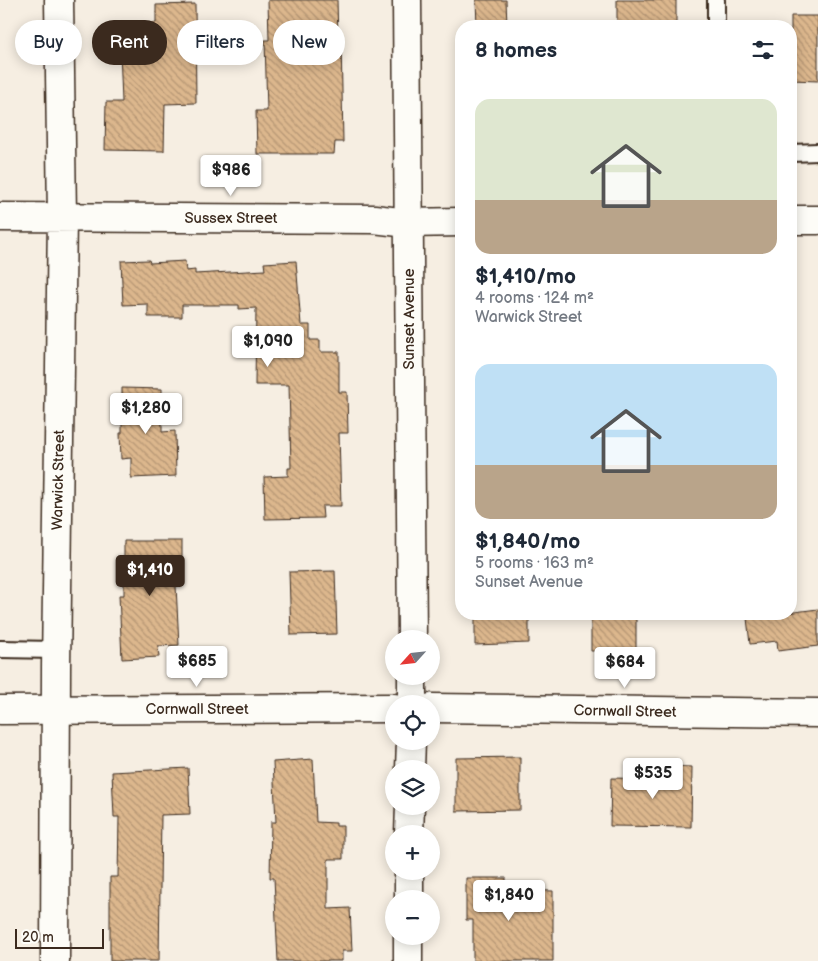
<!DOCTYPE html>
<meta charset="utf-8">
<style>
body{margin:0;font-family:"Balsamiq Sans",sans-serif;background:#f6f6f7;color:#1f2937;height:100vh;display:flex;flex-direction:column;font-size:19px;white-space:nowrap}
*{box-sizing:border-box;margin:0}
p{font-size:16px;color:#747a83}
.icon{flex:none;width:28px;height:28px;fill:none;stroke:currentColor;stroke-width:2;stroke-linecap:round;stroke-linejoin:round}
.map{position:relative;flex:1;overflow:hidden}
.side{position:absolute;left:455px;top:20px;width:342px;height:600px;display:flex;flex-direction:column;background:#fff;border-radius:20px;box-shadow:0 2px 12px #0003}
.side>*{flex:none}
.guide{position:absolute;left:15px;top:20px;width:365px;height:45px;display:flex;gap:10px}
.needle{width:32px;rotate:243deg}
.controls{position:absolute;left:385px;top:630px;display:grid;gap:10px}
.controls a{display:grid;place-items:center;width:55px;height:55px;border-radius:50%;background:#fff;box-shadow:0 2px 12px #0003;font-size:25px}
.scale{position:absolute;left:15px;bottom:12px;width:89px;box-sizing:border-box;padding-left:5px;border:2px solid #3b2a1e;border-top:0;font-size:14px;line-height:18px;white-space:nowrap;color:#3b2a1e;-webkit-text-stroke:4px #fdfcf7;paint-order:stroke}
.price{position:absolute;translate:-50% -42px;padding:0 11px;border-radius:5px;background:#fff;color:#222;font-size:16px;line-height:32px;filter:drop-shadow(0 1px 2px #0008)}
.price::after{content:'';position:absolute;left:50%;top:30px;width:15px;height:11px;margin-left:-8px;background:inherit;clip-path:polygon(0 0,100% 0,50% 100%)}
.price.active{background:#3b2a1e;color:#fff}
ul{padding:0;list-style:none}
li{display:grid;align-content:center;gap:10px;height:265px;padding:0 20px}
li span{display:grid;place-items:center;height:155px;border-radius:15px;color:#555}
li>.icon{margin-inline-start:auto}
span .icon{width:90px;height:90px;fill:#fffc;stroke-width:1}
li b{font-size:21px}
h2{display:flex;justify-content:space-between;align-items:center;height:60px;padding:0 20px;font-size:21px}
.pill{padding:0 18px;border-radius:22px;background:#fff;box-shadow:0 2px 12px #0003;font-size:18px;line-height:45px}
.pill.active{background:#3b2a1e;color:#fff}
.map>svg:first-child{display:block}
.building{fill:url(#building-back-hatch);stroke:#3b2a1e}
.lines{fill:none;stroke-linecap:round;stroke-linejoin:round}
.service-casing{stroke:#3b2a1e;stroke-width:20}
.minor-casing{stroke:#3b2a1e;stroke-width:31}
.secondary-casing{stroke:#3b2a1e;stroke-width:31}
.service{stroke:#fdfcf7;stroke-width:16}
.minor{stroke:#fdfcf7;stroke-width:28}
.secondary{stroke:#fdfcf7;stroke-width:28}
.labels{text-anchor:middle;stroke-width:4;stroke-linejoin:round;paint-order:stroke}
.street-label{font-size:15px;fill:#3b2a1e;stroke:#fdfcf7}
</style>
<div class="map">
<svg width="818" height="961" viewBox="0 0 818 961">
<defs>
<pattern id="building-back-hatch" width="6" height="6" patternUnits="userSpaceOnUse" patternTransform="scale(1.25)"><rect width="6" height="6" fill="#dcb78d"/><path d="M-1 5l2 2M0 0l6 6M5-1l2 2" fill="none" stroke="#b49573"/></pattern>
</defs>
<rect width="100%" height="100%" fill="#f6eee2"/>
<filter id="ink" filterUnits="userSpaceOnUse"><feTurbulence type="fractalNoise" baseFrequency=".02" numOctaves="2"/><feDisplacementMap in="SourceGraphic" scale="10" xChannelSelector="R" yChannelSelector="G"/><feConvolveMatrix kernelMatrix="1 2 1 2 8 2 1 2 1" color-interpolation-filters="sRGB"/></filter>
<g filter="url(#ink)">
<path class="building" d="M 268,0 L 337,0 L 338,39 L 341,39 L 343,142 L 335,142 L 334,154 L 257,154 L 256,111 L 267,111 L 265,40 L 269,40 Z
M 476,0 L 506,0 L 507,26 L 477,26 Z
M 617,0 L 676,0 L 676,26 L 617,26 Z
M 195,4 L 196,103 L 165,104 L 164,151 L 105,150 L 106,102 L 122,102 L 119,24 L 156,23 L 156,5 Z
M 791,16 L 818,16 L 818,81 L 791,80 Z
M 149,260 L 150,263 L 185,261 L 186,271 L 195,270 L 195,274 L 265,270 L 264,263 L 296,261 L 301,325 L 310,325 L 310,340 L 320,340 L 320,352 L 339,352 L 339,392 L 347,392 L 348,433 L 339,433 L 341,506 L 322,506 L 323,518 L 265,519 L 264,477 L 288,476 L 288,468 L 291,468 L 289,385 L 255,385 L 256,308 L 239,309 L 239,305 L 182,305 L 182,317 L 148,317 L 148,304 L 123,305 L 121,261 Z
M 122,388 L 162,389 L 162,432 L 175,431 L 176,476 L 131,478 L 131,458 L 121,459 L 120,433 L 122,433 Z
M 124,541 L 182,541 L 182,586 L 176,586 L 179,645 L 158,646 L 159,657 L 122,659 L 119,595 L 124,595 Z
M 335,571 L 337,634 L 291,635 L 289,572 Z
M 818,609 L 818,646 L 778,651 L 777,641 L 750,644 L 747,618 Z
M 475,614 L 529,614 L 529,643 L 475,645 Z
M 591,614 L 636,614 L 636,651 L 591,651 Z
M 520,757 L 520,810 L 456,811 L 456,758 Z
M 313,759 L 316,822 L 336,823 L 336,826 L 343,826 L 343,859 L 328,859 L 328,909 L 350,908 L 352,951 L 342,951 L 342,961 L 278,961 L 274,878 L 270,878 L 271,822 L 276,822 L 273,762 Z
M 662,766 L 692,767 L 691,827 L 610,826 L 611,778 L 662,779 Z
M 188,768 L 190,814 L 161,815 L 159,961 L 110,961 L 110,877 L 118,877 L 119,817 L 114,817 L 112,772 Z
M 466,878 L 506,878 L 506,890 L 553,891 L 553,961 L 473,961 L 473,920 L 466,920 Z"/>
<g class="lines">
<defs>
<path id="service" d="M 716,0 L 716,26
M 791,153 L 818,152
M 0,649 L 56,650"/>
<path id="minor" d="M 0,217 L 374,219 L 408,223 L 461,222
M 791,220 L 818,220
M 431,708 L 818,713
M 410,769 L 411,741
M 409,834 L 410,806
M 409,899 L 409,871
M 55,961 L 56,667 L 62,217 L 59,0
M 408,961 L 408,936"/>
<path id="secondary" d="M 407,0 L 412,639
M 412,676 L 412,704
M 0,710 L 394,708"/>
</defs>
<use href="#service" class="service-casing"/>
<use href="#minor" class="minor-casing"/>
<use href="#secondary" class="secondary-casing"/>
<use href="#service" class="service"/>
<use href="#minor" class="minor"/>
<use href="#secondary" class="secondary"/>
</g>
</g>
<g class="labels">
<g class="street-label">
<text x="231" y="223">Sussex Street</text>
<text transform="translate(409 319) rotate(-90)" y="5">Sunset Avenue</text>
<text transform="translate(58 480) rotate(-89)" y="5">Warwick Street</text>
<text x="197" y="714">Cornwall Street</text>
<text transform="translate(625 711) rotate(1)" y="5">Cornwall Street</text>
</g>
</g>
</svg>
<div class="controls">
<a><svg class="needle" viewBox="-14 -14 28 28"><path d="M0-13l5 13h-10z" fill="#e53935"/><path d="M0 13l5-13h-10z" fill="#747a83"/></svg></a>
<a><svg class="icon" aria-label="locate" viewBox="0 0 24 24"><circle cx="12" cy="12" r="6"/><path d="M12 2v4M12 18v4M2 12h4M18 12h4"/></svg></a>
<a><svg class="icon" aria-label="layers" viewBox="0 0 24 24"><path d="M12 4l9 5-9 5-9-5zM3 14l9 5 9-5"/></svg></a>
<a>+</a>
<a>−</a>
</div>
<div class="scale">20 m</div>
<b class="price" style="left:231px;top:197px">$986</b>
<b class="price" style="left:268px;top:368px">$1,090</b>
<b class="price" style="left:146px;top:435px">$1,280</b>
<b class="price active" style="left:150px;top:597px">$1,410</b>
<b class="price" style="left:197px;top:688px">$685</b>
<b class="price" style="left:625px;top:689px">$684</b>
<b class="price" style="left:653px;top:800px">$535</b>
<b class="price" style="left:509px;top:922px">$1,840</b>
<div class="guide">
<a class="pill">Buy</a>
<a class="pill active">Rent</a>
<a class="pill">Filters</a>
<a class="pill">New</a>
</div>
<section class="side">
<h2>8 homes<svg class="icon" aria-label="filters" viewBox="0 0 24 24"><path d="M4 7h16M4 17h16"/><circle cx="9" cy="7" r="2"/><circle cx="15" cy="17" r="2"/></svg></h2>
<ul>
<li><span style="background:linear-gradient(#dfe7d0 65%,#b9a48a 0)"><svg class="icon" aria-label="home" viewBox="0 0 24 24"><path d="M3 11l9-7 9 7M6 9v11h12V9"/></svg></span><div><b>$1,410/mo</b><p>4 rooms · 124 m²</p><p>Warwick Street</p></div></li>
<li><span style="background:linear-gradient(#bfe0f5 65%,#b9a48a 0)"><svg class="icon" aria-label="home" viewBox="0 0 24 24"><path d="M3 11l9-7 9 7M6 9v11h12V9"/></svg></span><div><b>$1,840/mo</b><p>5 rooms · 163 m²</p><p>Sunset Avenue</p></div></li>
</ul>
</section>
</div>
